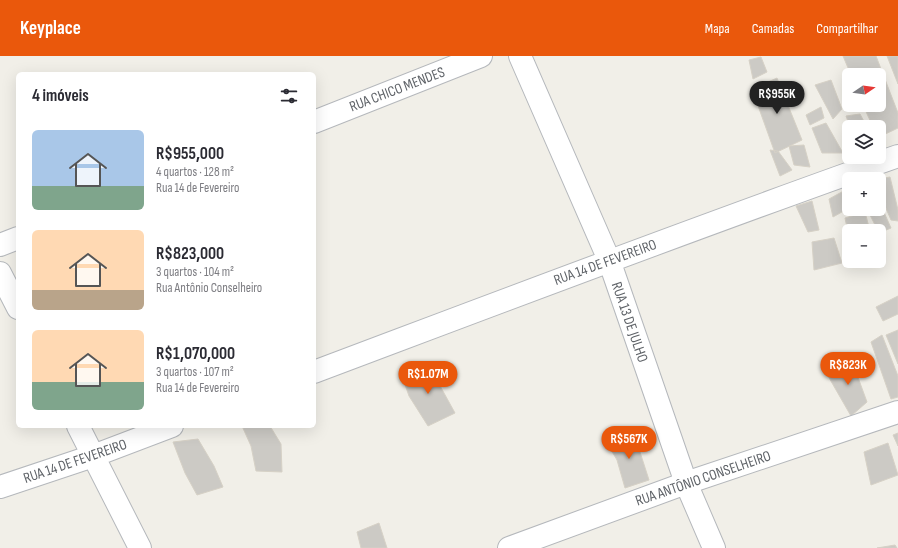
<!DOCTYPE html>
<html lang="pt">
<meta charset="utf-8">
<style>
body{margin:0;font-family:"Sofia Sans Condensed",sans-serif;background:#f7f7f7;color:#2b2b33;height:100vh;display:flex;flex-direction:column;font-size:15px;white-space:nowrap}
*{box-sizing:border-box;margin:0}
p{font-size:13px;color:#7c7c81}
.icon{flex:none;width:22px;height:22px;fill:none;stroke:currentColor;stroke-width:2;stroke-linecap:round;stroke-linejoin:round}
.map{position:relative;flex:1;overflow:hidden}
.side{position:absolute;left:16px;top:16px;width:300px;height:356px;display:flex;flex-direction:column;background:#fff;border-radius:6px;box-shadow:0 4px 16px #0002}
.side>*{flex:none}
.needle{width:26px;rotate:77deg}
.tools{position:absolute;left:842px;top:12px;display:grid;gap:8px}
.tools a{display:grid;place-items:center;width:44px;height:44px;border-radius:6px;background:#fff;box-shadow:0 4px 16px #0002;font-size:20px}
.price{position:absolute;translate:-50% -34px;padding:0 9px;border-radius:14px;background:#ea580c;color:#fff;font-size:13px;line-height:26px;filter:drop-shadow(0 1px 2px #0008)}
.price::after{content:'';position:absolute;left:50%;top:24px;width:12px;height:9px;margin-left:-6px;background:inherit;clip-path:polygon(0 0,100% 0,50% 100%)}
.price.current{background:#222;color:#fff}
ul{padding:0;list-style:none}
li{display:flex;align-items:center;gap:12px;height:100px;padding:0 16px}
li span{display:grid;place-items:center;flex:none;width:112px;height:80px;border-radius:6px;color:#555}
li>.icon{margin-inline-start:auto}
span .icon{width:48px;height:48px;fill:#fffc;stroke-width:1}
li b{font-size:17px}
h2{display:flex;justify-content:space-between;align-items:center;height:48px;padding:0 16px;font-size:17px}
header{display:flex;align-items:center;gap:24px;box-sizing:border-box;height:56px;padding:0 20px;background:#ea580c;color:#fff}
header strong{font-size:19px}
nav{display:flex;gap:22px;margin-inline-start:auto;font-size:14px}
.map>svg:first-child{display:block}
.building{fill:#cccac5;stroke:#d6d1c6}
.lines{fill:none;stroke-linecap:round;stroke-linejoin:round}
.street-casing{stroke:#b5b8bc;stroke-width:24}
.street{stroke:#fff;stroke-width:22}
.labels{text-anchor:middle;stroke-width:3;stroke-linejoin:round;paint-order:stroke}
.street-label{font-size:15px;fill:#5f6368;stroke:#fff}
</style>
<header>
<strong>Keyplace</strong>
<nav><a>Mapa</a><a>Camadas</a><a>Compartilhar</a></nav>
</header>
<div class="map">
<svg width="898" height="492" viewBox="0 0 898 492">
<rect width="100%" height="100%" fill="#f1efe8"/>
<path class="building" d="M 843,0 L 876,0 L 898,57 L 898,72 L 879,81 L 879,71 L 873,71 L 863,49 L 879,49 L 879,19 L 851,19 Z
M 887,0 L 898,0 L 898,28 Z
M 761,1 L 767,16 L 753,23 L 749,4 Z
M 777,22 L 802,84 L 775,97 L 752,33 Z
M 831,24 L 842,53 L 833,63 L 815,29 Z
M 821,51 L 824,62 L 810,69 L 806,59 Z
M 860,58 L 867,71 L 850,71 L 846,60 Z
M 826,67 L 843,97 L 822,97 L 812,72 Z
M 804,89 L 810,111 L 794,109 L 789,90 Z
M 770,94 L 778,95 L 792,114 L 780,120 Z
M 890,121 L 898,154 L 898,165 L 891,164 L 879,136 L 879,123 Z
M 849,132 L 849,152 L 833,161 L 829,143 Z
M 812,145 L 819,174 L 808,176 L 796,150 Z
M 879,145 L 891,172 L 879,177 L 879,175 L 878,175 L 867,153 L 879,153 Z
M 865,156 L 870,175 L 849,175 L 849,181 L 845,162 Z
M 834,182 L 842,207 L 814,214 L 812,186 Z
M 898,240 L 898,258 L 883,265 L 876,251 Z
M 898,274 L 898,308 L 886,279 Z
M 882,279 L 898,320 L 898,341 L 891,343 L 871,286 Z
M 852,305 L 867,346 L 851,360 L 824,313 Z
M 428,308 L 455,357 L 428,370 L 409,340 L 402,320 Z
M 242,370 L 270,370 L 281,388 L 282,416 L 256,415 L 251,390 Z
M 631,376 L 640,396 L 649,424 L 625,432 L 617,404 L 607,387 Z
M 898,377 L 898,390 L 893,379 Z
M 198,383 L 214,410 L 223,431 L 197,439 L 185,417 L 173,386 Z
M 888,387 L 898,419 L 871,429 L 864,396 Z
M 379,467 L 387,492 L 361,492 L 357,476 Z
M 895,489 L 897,492 L 877,492 Z"/>
<g class="lines">
<defs>
<path id="street" d="M 520,0 L 609,204 L 686,427 L 714,492
M 314,66 L 481,0
M 0,189 L 18,182
M 0,217 L 18,252
M 314,316 C 508,243 702,169 898,100
M 78,370 L 140,492
M 0,431 L 93,400 L 172,370
M 509,492 L 686,427 L 898,356"/>
</defs>
<use href="#street" class="street-casing"/>
<use href="#street" class="street"/>
</g>
<g class="labels">
<g class="street-label">
<text transform="translate(397 33) rotate(-21)" y="5">RUA CHICO MENDES</text>
<text transform="translate(605 206) rotate(-20)" y="5">RUA 14 DE FEVEREIRO</text>
<text transform="translate(630 266) rotate(71)" y="5">RUA 13 DE JULHO</text>
<text transform="translate(75 405) rotate(-19)" y="5">RUA 14 DE FEVEREIRO</text>
<text transform="translate(703 422) rotate(-19)" y="5">RUA ANTÔNIO CONSELHEIRO</text>
</g>
</g>
</svg>
<div class="tools">
<a><svg class="needle" viewBox="-14 -14 28 28"><path d="M0-13l5 13h-10z" fill="#e53935"/><path d="M0 13l5-13h-10z" fill="#7c7c81"/></svg></a>
<a><svg class="icon" aria-label="layers" viewBox="0 0 24 24"><path d="M12 4l9 5-9 5-9-5zM3 14l9 5 9-5"/></svg></a>
<a>+</a>
<a>−</a>
</div>
<b class="price current" style="left:777px;top:59px">R$955K</b>
<b class="price" style="left:848px;top:330px">R$823K</b>
<b class="price" style="left:428px;top:339px">R$1.07M</b>
<b class="price" style="left:629px;top:404px">R$567K</b>
<section class="side">
<h2>4 imóveis<svg class="icon" aria-label="filters" viewBox="0 0 24 24"><path d="M4 7h16M4 17h16"/><circle cx="9" cy="7" r="2"/><circle cx="15" cy="17" r="2"/></svg></h2>
<ul>
<li><span style="background:linear-gradient(#a9c7e8 70%,#7fa58c 0)"><svg class="icon" aria-label="home" viewBox="0 0 24 24"><path d="M3 11l9-7 9 7M6 9v11h12V9"/></svg></span><div><b>R$955,000</b><p>4 quartos · 128 m²</p><p>Rua 14 de Fevereiro</p></div></li>
<li><span style="background:linear-gradient(#ffd9b3 75%,#b9a48a 0)"><svg class="icon" aria-label="home" viewBox="0 0 24 24"><path d="M3 11l9-7 9 7M6 9v11h12V9"/></svg></span><div><b>R$823,000</b><p>3 quartos · 104 m²</p><p>Rua Antônio Conselheiro</p></div></li>
<li><span style="background:linear-gradient(#ffd9b3 65%,#7fa58c 0)"><svg class="icon" aria-label="home" viewBox="0 0 24 24"><path d="M3 11l9-7 9 7M6 9v11h12V9"/></svg></span><div><b>R$1,070,000</b><p>3 quartos · 107 m²</p><p>Rua 14 de Fevereiro</p></div></li>
</ul>
</section>
</div>
